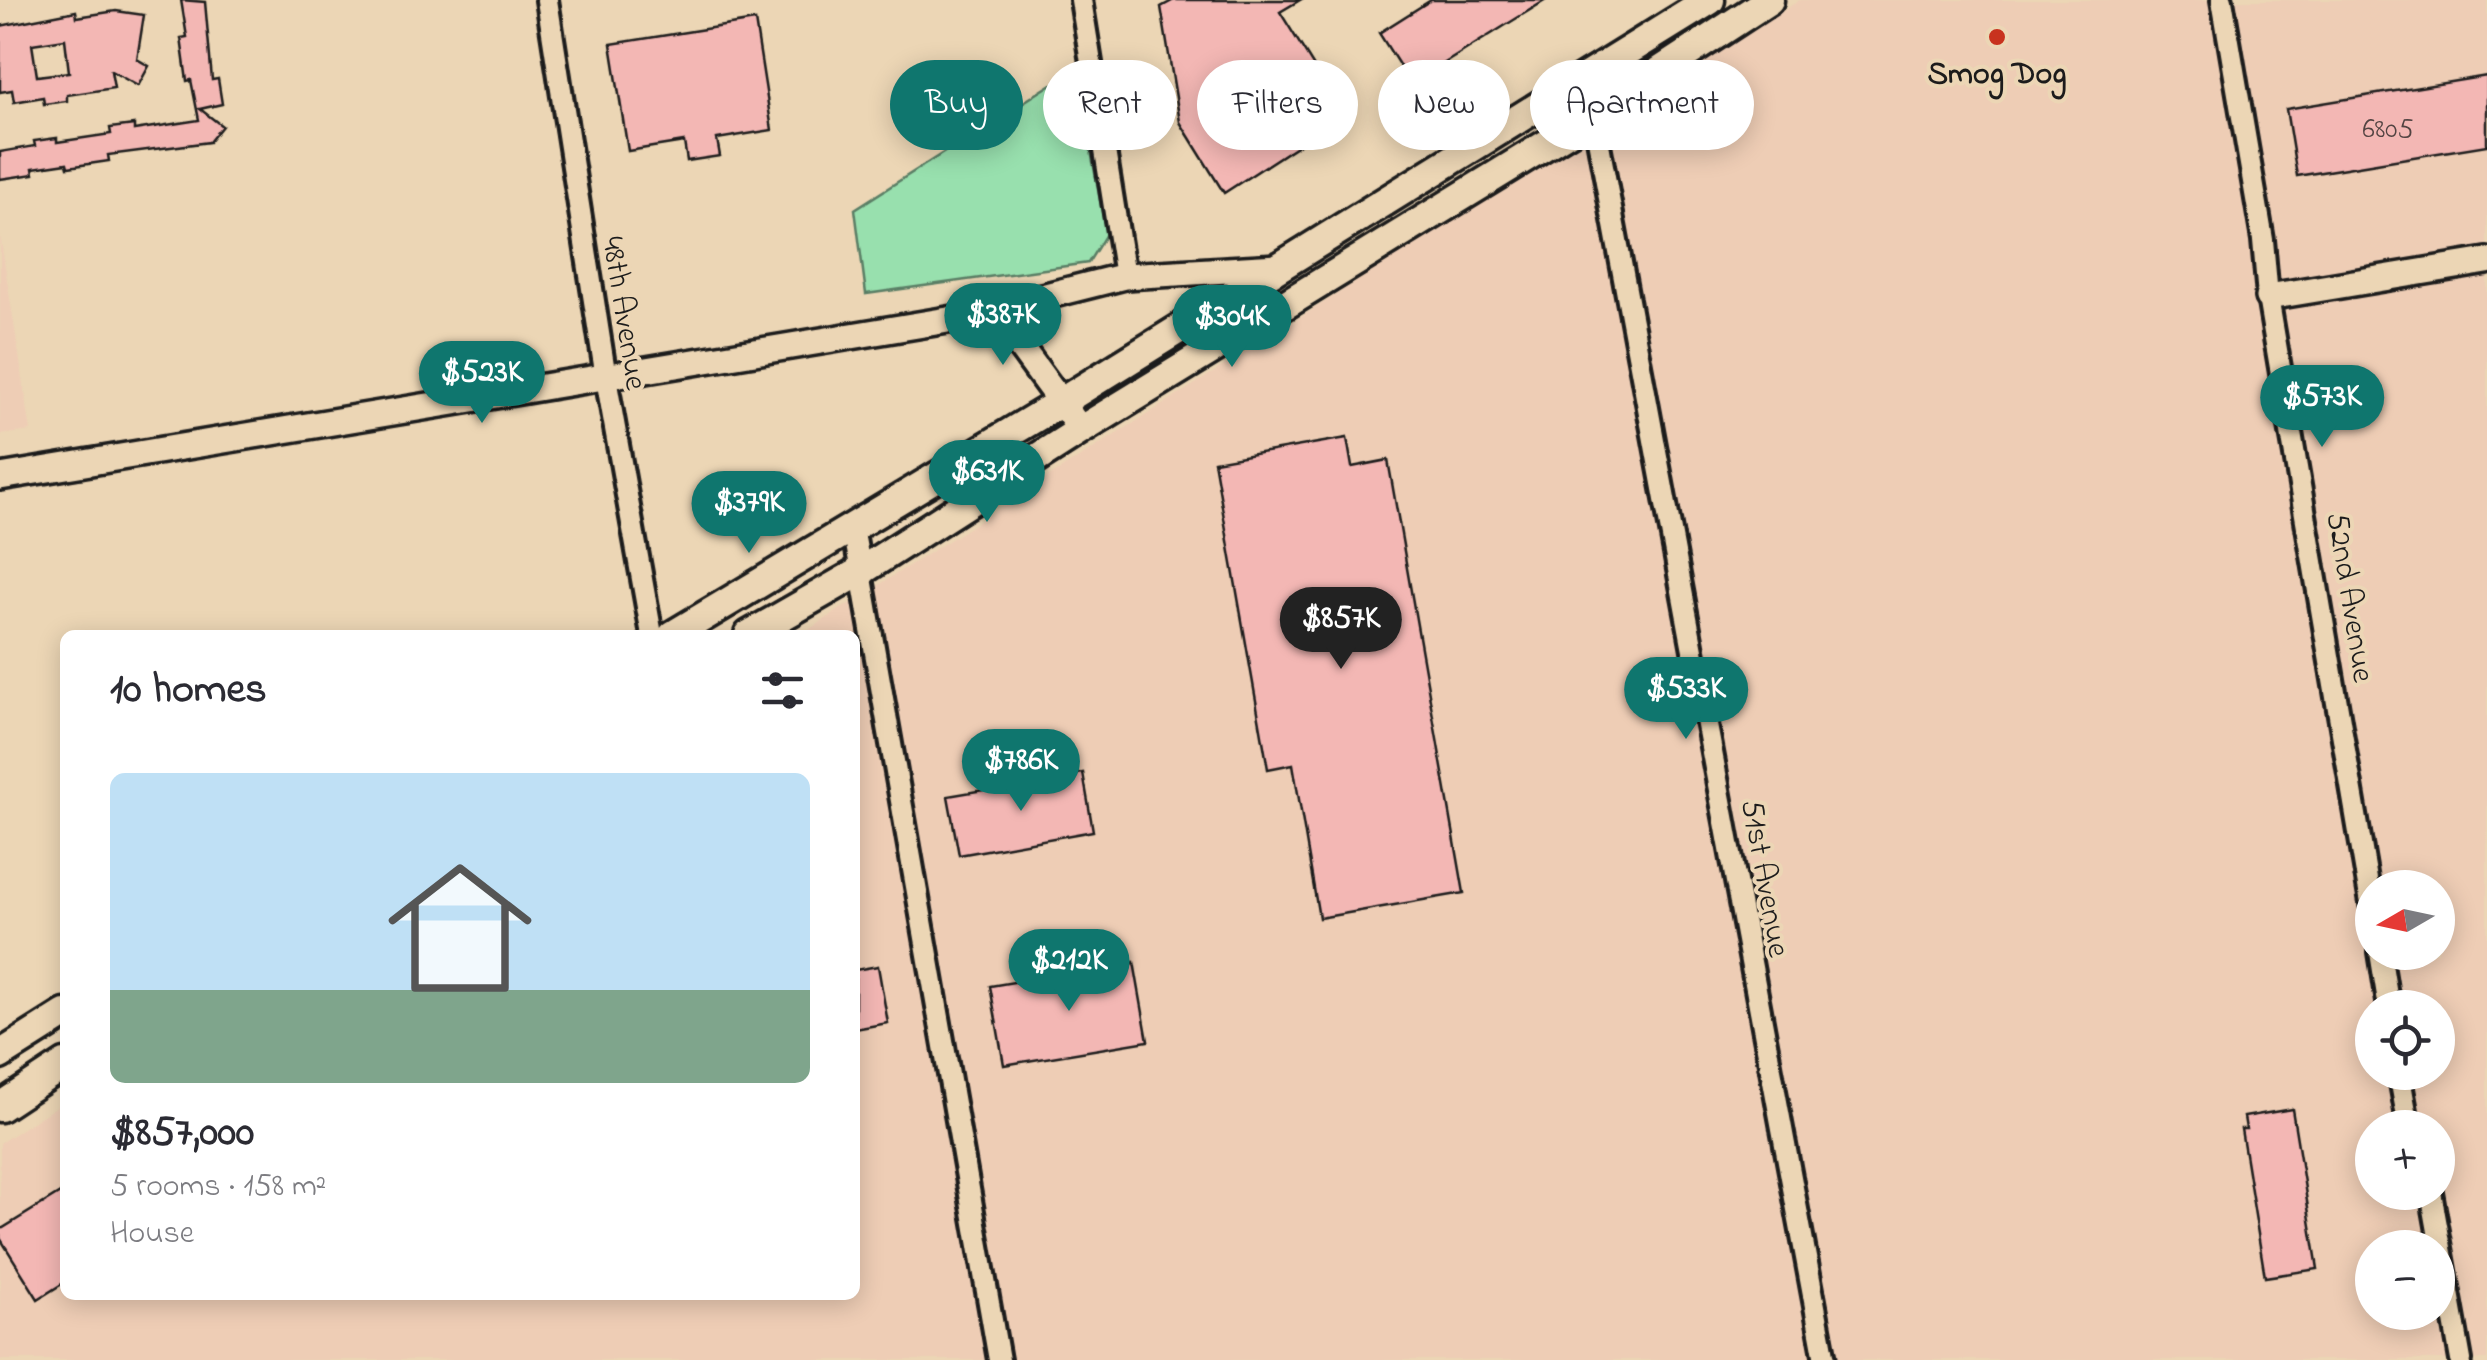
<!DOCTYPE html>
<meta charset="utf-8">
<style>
body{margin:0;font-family:"Indie Flower",sans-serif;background:#f7f7f7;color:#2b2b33;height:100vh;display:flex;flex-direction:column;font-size:38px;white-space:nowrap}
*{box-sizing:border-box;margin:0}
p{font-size:32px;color:#7c7c81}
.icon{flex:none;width:55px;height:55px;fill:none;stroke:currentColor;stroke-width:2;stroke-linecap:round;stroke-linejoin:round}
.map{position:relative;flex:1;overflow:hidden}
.sheet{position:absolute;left:60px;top:630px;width:800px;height:670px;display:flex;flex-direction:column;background:#fff;border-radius:15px;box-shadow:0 5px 25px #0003}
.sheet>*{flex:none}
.hud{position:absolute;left:890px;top:60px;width:950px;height:90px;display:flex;gap:20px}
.needle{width:65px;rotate:261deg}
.buttons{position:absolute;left:2355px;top:870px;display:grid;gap:20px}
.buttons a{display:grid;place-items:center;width:100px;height:100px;border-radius:50%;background:#fff;box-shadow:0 5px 25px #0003;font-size:50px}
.price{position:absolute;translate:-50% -85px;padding:0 22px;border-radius:35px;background:#0f766e;color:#fff;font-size:32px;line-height:65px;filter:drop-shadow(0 2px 5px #0008)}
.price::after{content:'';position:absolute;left:50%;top:60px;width:30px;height:22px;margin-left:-15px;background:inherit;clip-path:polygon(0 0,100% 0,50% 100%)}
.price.on{background:#222;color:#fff}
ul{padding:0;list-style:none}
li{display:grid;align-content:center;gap:20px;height:530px;padding:0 50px}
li+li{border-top:2px solid #e1e1e2}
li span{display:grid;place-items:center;height:310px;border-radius:15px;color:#555}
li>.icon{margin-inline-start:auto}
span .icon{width:180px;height:180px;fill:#fffc;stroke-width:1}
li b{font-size:42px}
h2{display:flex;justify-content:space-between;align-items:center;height:120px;padding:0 50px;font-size:42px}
.tag{padding:0 35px;border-radius:45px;background:#fff;box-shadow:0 5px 25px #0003;font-size:35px;line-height:90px}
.tag.on{background:#0f766e;color:#fff}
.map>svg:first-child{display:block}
.built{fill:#eecdb5;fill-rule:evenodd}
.green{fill:#98e0ae;stroke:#5a7e65;stroke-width:2.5}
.building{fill:#f3b7b4;stroke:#1c1c1c;stroke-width:2.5;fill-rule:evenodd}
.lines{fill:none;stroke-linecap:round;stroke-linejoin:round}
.minor-casing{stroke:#1c1c1c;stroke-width:28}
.tertiary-casing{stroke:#1c1c1c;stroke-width:32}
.secondary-casing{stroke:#1c1c1c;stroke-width:35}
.minor{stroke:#ecd6b5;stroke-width:20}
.tertiary{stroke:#ecd6b5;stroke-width:25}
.secondary{stroke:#ecd6b5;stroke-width:28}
.poi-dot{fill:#c8321e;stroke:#ecd6b5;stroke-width:4}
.labels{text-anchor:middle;stroke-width:8;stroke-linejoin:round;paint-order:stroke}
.number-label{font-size:28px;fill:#524342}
.poi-label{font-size:32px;font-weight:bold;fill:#1c1c1c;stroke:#ecd6b5}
.street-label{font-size:32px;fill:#1c1c1c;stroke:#ecd6b5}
</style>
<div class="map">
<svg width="2487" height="1360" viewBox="0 0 2487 1360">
<rect width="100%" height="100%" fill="#ecd6b5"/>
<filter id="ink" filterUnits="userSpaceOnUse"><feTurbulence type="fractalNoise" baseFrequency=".01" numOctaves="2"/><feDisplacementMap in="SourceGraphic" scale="20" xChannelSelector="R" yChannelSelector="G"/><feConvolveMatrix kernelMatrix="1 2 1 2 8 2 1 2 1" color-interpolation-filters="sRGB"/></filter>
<g filter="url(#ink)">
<path class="built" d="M 1800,0 L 2487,0 L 2487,1360 L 0,1360 L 0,1143 L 65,1101 L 65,1295 L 855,1295 L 855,635 L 800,635 ZM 2372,888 L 2438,888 L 2438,952 L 2372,952 ZM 2372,1008 L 2438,1008 L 2438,1072 L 2372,1072 ZM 2372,1128 L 2438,1128 L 2438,1192 L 2372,1192 ZM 2372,1248 L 2438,1248 L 2438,1312 L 2372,1312 Z
M 0,235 L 31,431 L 0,435 Z"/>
<path class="green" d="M 1052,84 L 1079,84 L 1106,234 L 1088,263 L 866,294 L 855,209 Z"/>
<path class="building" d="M 181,0 L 205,2 L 212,80 L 218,79 L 222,104 L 200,109 L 222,126 L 209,142 L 108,155 L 109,161 L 68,167 L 67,163 L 33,168 L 34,174 L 0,179 L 0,152 L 35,146 L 34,141 L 57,138 L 57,142 L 111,134 L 110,128 L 134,125 L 134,130 L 199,120 L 191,80 L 187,81 L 181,38 L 187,37 Z
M 1174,0 L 1300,0 L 1280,12 L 1344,115 L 1224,193 L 1180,122 L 1161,7 Z
M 1431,0 L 1546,0 L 1411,84 L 1379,33 Z
M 76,11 L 77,17 L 116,11 L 144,15 L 137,59 L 149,66 L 138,86 L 111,71 L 114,88 L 67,95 L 67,101 L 44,104 L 43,97 L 14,102 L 12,90 L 0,92 L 0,26 ZM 65,39 L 69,72 L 37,76 L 32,44 Z
M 755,21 L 772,130 L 717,139 L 720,156 L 687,161 L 684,142 L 628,151 L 611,44 Z
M 2487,76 L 2487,145 L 2297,176 L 2286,109 Z
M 1347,438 L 1352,467 L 1388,460 L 1464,893 L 1319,918 L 1293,764 L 1268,769 L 1214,461 Z
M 1083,773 L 1093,831 L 959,855 L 948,796 Z
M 1134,962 L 1148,1041 L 1004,1065 L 990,986 Z
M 878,966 L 888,1023 L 855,1029 L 855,970 Z
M 2292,1109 L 2318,1269 L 2265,1277 L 2241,1129 L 2246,1129 L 2244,1117 Z
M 65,1190 L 65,1282 L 38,1299 L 0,1238 L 0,1230 Z"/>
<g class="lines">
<defs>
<path id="minor" d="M 547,0 L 606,378 L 652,635
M 1081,0 L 1125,276
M 2222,0 L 2263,240 L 2268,297 L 2372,909
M 1593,112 L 1825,1360
M 853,527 L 999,1360
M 2380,952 L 2389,1008
M 2399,1072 L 2409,1128
M 2431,1192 L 2461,1360"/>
<path id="tertiary" d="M 2268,297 L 2487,261
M 954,319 L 1019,345 L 1081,430
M 0,477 L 954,319 L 1125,276 L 1278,267"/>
<path id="secondary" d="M 673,635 L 1063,401 L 1710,0
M 749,635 L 861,571 L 1081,430 L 1570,130 L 1769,0
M 0,1055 L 65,1014
M 0,1107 L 65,1064"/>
</defs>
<use href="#minor" class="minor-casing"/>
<use href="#tertiary" class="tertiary-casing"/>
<use href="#secondary" class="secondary-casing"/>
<use href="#minor" class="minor"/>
<use href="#tertiary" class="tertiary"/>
<use href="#secondary" class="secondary"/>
</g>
</g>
<circle class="poi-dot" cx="1997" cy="37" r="10"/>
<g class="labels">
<g class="number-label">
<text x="2388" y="137">6805</text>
</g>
<g class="poi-label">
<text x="1997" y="83">Smog Dog</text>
</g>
<g class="street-label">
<text transform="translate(626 313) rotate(81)" y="11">48th Avenue</text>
<text transform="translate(2352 597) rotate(81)" y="11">52nd Avenue</text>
<text transform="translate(1767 878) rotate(80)" y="11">51st Avenue</text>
</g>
</g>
</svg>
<div class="buttons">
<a><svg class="needle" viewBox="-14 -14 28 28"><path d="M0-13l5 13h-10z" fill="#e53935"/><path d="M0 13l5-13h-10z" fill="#7c7c81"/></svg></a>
<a><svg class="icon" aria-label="locate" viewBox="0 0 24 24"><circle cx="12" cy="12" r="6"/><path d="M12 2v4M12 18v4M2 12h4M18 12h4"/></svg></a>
<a>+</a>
<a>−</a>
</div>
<b class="price" style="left:1003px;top:368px">$387K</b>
<b class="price" style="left:1232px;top:370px">$304K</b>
<b class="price" style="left:482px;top:426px">$523K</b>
<b class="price" style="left:2322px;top:450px">$573K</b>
<b class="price" style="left:987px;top:525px">$631K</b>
<b class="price" style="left:749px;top:556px">$379K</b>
<b class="price on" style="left:1341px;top:672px">$857K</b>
<b class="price" style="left:1686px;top:742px">$533K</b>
<b class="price" style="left:1021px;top:814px">$786K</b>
<b class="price" style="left:1069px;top:1014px">$212K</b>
<div class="hud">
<a class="tag on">Buy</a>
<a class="tag">Rent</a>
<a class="tag">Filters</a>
<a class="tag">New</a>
<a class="tag">Apartment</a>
</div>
<section class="sheet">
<h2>10 homes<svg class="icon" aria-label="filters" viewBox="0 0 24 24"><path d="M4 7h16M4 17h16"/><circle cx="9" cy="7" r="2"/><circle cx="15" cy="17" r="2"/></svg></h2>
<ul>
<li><span style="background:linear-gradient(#bfe0f5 70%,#7fa58c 0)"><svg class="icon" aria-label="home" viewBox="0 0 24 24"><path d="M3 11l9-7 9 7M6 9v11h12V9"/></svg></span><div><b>$857,000</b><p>5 rooms · 158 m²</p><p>House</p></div></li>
</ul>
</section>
</div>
